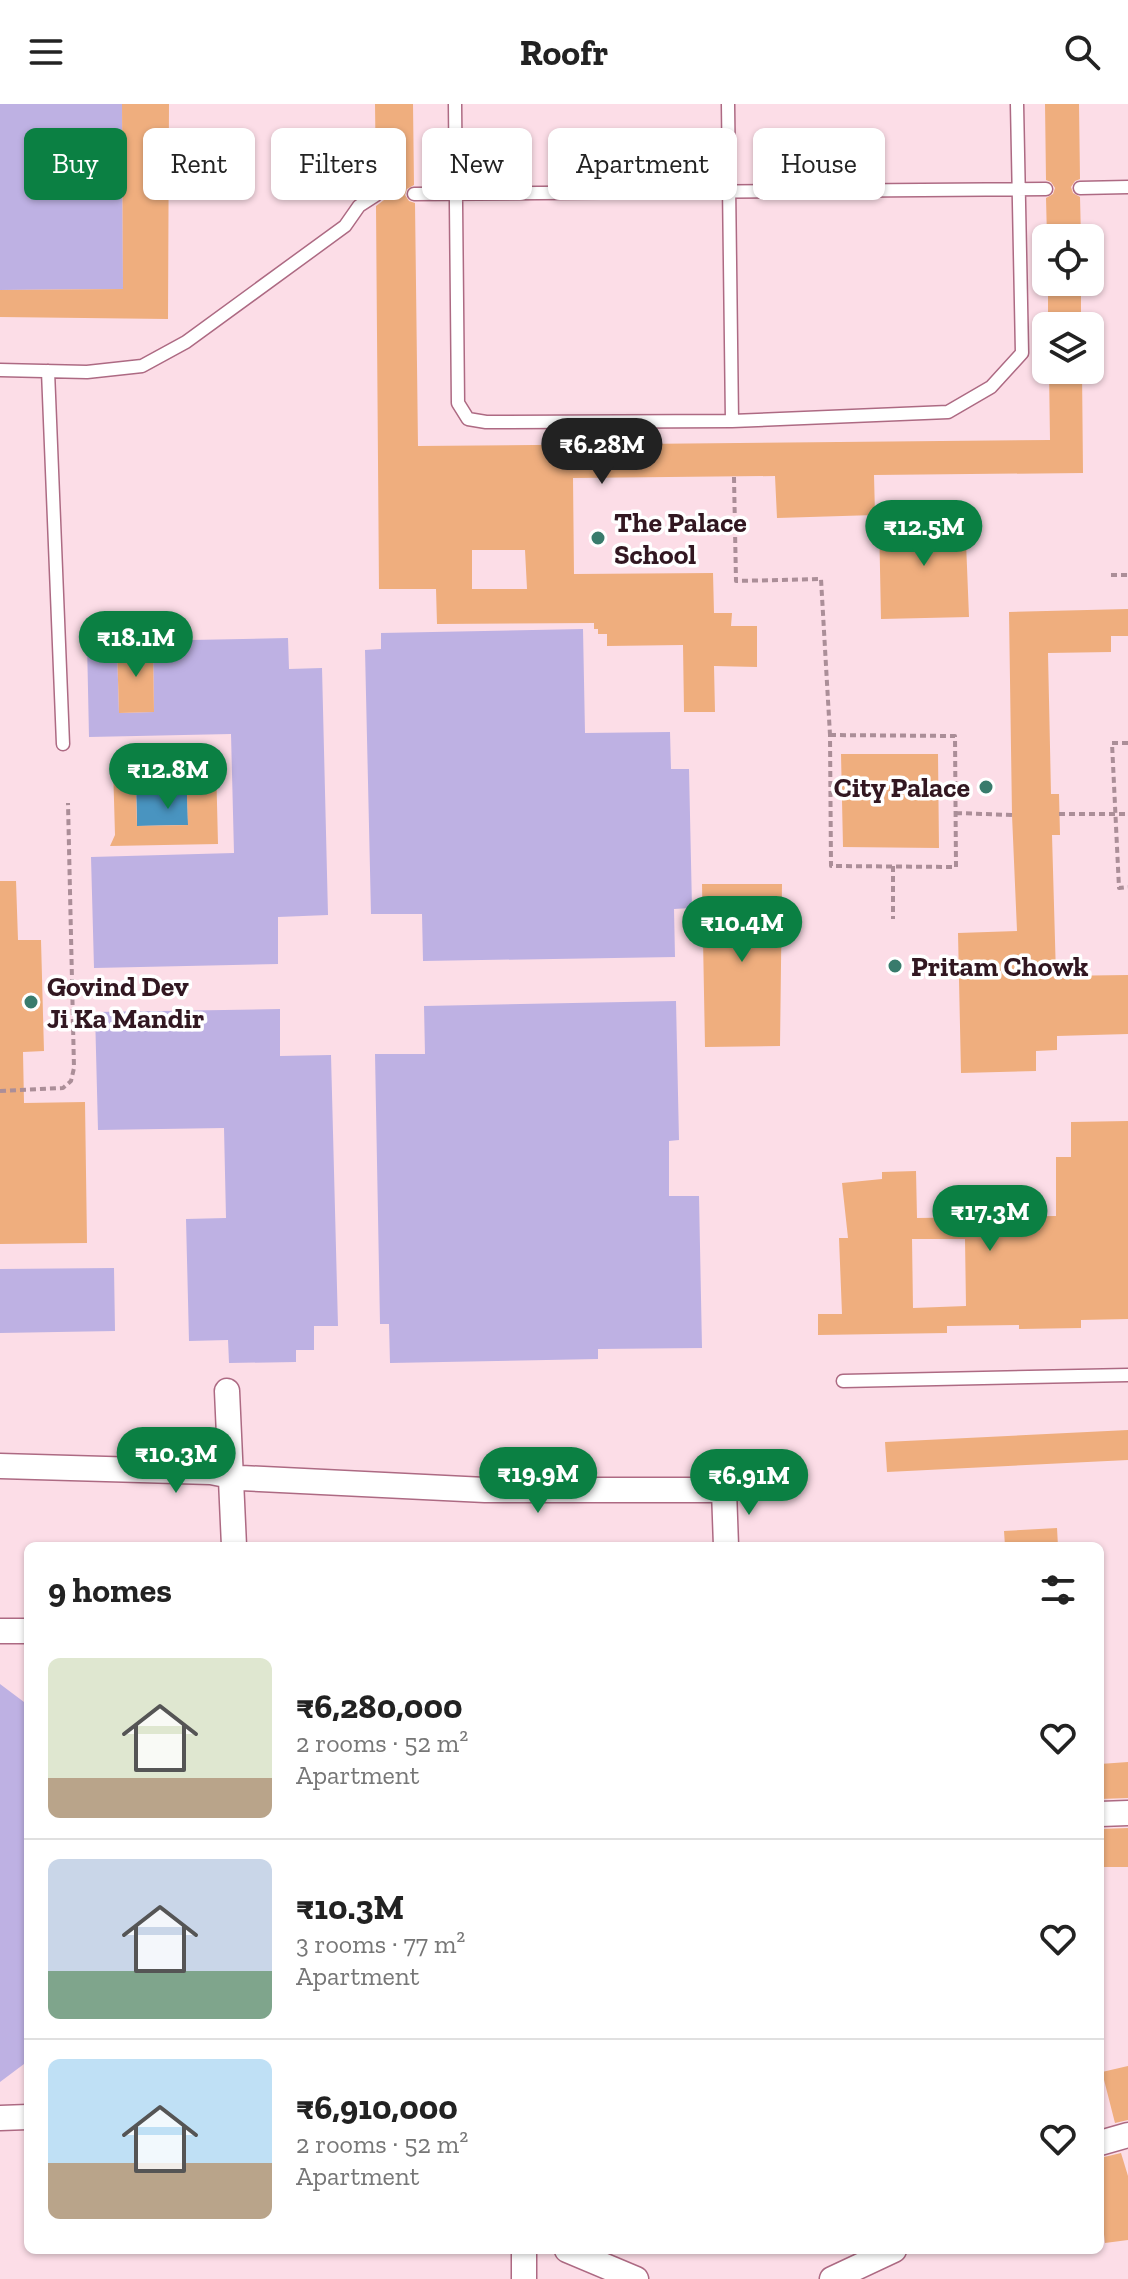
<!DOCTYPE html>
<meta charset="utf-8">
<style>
body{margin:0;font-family:"Zilla Slab",serif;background:#f6f6f6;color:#222;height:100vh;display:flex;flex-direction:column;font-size:30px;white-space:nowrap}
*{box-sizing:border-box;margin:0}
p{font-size:26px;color:#767676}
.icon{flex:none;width:44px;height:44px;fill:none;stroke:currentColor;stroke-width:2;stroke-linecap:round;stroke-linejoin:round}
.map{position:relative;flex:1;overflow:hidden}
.drawer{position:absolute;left:24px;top:1438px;width:1080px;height:712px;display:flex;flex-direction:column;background:#fff;border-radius:12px;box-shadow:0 2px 6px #0004}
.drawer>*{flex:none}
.hud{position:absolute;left:24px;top:24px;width:1080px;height:72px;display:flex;gap:16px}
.tools{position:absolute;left:1032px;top:120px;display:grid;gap:16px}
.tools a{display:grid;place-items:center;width:72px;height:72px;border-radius:12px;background:#fff;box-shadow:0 2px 6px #0004;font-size:40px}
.price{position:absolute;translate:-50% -68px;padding:0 18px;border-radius:28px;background:#0b8043;color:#fff;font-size:26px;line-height:52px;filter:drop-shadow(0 2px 4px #0008)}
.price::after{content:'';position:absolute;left:50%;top:48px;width:24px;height:18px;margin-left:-12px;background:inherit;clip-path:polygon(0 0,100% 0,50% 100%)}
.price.on{background:#222;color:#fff}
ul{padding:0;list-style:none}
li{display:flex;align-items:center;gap:24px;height:200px;padding:0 24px}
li+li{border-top:2px solid #e0e0e0}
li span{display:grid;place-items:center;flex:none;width:224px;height:160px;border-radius:12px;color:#555}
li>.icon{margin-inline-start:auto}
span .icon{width:96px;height:96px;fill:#fffc;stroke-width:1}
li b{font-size:34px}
h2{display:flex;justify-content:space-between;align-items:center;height:96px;padding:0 24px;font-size:34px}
.chip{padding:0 28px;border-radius:12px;background:#fff;box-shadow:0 2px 6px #0004;font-size:28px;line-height:72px}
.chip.on{background:#0b8043;color:#fff}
header{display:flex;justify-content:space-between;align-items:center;height:104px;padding:0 24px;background:#fff;font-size:36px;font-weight:800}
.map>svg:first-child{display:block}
.green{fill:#beb1e3;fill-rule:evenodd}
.water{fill:#4994c0}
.building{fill:#efae7e;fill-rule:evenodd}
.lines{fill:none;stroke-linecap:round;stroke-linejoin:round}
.service-casing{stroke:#ad6a83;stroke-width:15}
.minor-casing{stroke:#ad6a83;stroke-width:27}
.path{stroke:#ab8e98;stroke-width:4;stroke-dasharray:6 4;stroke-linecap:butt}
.service{stroke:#fff;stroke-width:12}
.minor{stroke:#fff;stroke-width:24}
.poi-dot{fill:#397b6c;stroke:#fff;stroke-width:3}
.labels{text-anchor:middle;stroke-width:7;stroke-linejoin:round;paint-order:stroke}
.poi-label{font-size:28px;font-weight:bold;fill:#321721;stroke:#fff;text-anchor:start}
</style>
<header><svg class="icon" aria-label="menu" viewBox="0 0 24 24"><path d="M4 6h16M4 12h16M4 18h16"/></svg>Roofr<svg class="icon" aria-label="search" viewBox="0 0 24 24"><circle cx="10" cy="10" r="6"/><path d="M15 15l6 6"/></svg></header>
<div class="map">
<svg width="1128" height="2175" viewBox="0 0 1128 2175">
<rect width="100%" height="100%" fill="#fcdde7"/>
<path class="green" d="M 0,0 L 122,0 L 123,185 L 0,186 Z
M 583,525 L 585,629 L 670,628 L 671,665 L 689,665 L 692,804 L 674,805 L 675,853 L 423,857 L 422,810 L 371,810 L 365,546 L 381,545 L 381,529 Z
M 288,534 L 289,565 L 322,564 L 328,811 L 278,813 L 278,860 L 94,864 L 91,753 L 234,749 L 231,630 L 89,633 L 87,538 ZM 153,542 L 154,608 L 119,609 L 117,543 Z
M 676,897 L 679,1036 L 669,1037 L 669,1092 L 699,1092 L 702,1244 L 598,1245 L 598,1255 L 390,1259 L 389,1220 L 380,1220 L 375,950 L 425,950 L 424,902 Z
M 280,905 L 280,952 L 331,951 L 338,1222 L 314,1222 L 314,1246 L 296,1246 L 296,1258 L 229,1259 L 228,1236 L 189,1237 L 186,1115 L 226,1114 L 224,1024 L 98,1026 L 95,908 Z
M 114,1164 L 115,1227 L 0,1229 L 0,1165 Z
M 0,1580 L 28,1601 L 28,1957 L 0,1978 Z"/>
<path class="water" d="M 187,677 L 188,721 L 137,722 L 136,678 Z"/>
<path class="building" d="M 122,0 L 169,0 L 168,215 L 0,213 L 0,186 L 123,185 Z
M 375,0 L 413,0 L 414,81 L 407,85 L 405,91 L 409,97 L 415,99 L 418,342 L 1050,336 L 1049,266 L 1082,266 L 1083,369 L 874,371 L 875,411 L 777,414 L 775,372 L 573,374 L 574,470 L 713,469 L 714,509 L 732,509 L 731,522 L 757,522 L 757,563 L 714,562 L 715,608 L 684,608 L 683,541 L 607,542 L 607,530 L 598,530 L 598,525 L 594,525 L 594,519 L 437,520 L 436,485 L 379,485 L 376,102 L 384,96 L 385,91 L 383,86 L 376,82 ZM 472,446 L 525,446 L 527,485 L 472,485 Z
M 1045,0 L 1079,0 L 1080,75 L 1075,77 L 1071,83 L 1073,89 L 1080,93 L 1081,134 L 1047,134 L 1046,94 L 1053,90 L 1055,84 L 1051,78 L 1046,76 Z
M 1048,178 L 1081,178 L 1081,222 L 1048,222 Z
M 965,413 L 969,513 L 881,515 L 879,415 Z
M 1128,505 L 1128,532 L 1111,532 L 1111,548 L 1048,549 L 1051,690 L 1059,690 L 1060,731 L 1052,731 L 1056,872 L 1128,871 L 1128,930 L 1057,932 L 1057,946 L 1036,947 L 1036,967 L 961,969 L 958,829 L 1017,827 L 1012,711 L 1009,508 Z
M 153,542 L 154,608 L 119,609 L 117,543 Z
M 841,650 L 938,650 L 939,744 L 843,743 Z
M 216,659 L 218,740 L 110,742 L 115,731 L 113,661 L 135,661 L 137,722 L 188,721 L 186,660 Z
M 0,777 L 16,777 L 18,836 L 41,836 L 44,947 L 23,948 L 24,999 L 85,998 L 87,1139 L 0,1140 Z
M 702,780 L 782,780 L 780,942 L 705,943 Z
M 1128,1017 L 1128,1215 L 1081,1216 L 1081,1224 L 1019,1225 L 1019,1221 L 947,1222 L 947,1229 L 818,1231 L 818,1210 L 842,1210 L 839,1134 L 848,1134 L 842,1079 L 882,1075 L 882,1068 L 916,1067 L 917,1114 L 1056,1112 L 1056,1053 L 1071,1053 L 1071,1018 ZM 912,1135 L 965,1135 L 966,1202 L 913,1204 Z
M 1128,1326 L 1128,1356 L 887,1368 L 885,1338 Z
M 1057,1424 L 1058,1442 L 1005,1442 L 1004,1427 Z
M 1128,1658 L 1128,1694 L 1100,1695 L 1100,1660 Z
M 1128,1724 L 1128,1763 L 1100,1763 L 1100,1725 Z
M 1128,1962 L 1128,2016 L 1115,2019 L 1102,1968 Z
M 1121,2049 L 1128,2072 L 1128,2136 L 1105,2139 L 1100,2095 L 1100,2054 Z"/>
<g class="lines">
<defs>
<path id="service" d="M 455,0 L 458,299 L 468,315 L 486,318 L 732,317 L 948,308 L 991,283 L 1022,249 L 1017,0
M 728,0 L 732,317
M 1080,84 L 1128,83
M 414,90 L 1046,85
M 0,266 L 87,268 L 142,262 L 186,238 L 345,122 L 359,102 L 376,91
M 48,267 L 63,640
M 843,1277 L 1128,1271"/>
<path id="minor" d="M 227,1287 L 234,1442
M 0,1362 L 211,1368 L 241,1374 L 485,1386 L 724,1386 L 726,1442
M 0,1527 L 28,1527
M 1100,1710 L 1128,1709
M 0,2014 L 28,2013
M 1100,2039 L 1128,2031
M 524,2146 L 524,2175
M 567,2146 L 636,2175
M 832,2175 L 894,2146"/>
</defs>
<use href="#service" class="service-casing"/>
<use href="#minor" class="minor-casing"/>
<path class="path" d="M 734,373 L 736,477 L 821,475 L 830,631
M 1111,471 L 1128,471
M 830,631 L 955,632 L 956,763 L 831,762 Z
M 1128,639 L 1112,639 L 1119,784 L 1128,783
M 956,709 L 1012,711
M 1059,710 L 1128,710
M 893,762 L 893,815
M 0,987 L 63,984 L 71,977 L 74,964 L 68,699"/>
<use href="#service" class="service"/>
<use href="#minor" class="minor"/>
</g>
<g class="poi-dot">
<circle cx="598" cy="434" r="8"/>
<circle cx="986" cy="683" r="8"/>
<circle cx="895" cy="862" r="8"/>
<circle cx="31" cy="898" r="8"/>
</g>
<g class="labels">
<g class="poi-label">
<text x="614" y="428">The Palace<tspan x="614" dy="32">School</tspan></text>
<text x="970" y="693" text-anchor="end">City Palace</text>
<text x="911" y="872">Pritam Chowk</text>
<text x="47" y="892">Govind Dev<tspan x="47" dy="32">Ji Ka Mandir</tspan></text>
</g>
</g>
</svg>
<div class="tools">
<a><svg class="icon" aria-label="locate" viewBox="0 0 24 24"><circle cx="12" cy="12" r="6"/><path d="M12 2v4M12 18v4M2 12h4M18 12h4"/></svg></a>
<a><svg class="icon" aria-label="layers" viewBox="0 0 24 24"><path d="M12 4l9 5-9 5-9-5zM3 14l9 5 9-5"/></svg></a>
</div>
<b class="price on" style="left:602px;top:382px">₹6.28M</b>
<b class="price" style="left:924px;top:464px">₹12.5M</b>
<b class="price" style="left:136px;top:575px">₹18.1M</b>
<b class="price" style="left:168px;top:707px">₹12.8M</b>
<b class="price" style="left:742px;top:860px">₹10.4M</b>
<b class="price" style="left:990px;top:1149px">₹17.3M</b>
<b class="price" style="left:176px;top:1391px">₹10.3M</b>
<b class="price" style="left:538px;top:1411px">₹19.9M</b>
<b class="price" style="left:749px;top:1413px">₹6.91M</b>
<div class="hud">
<a class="chip on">Buy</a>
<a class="chip">Rent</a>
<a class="chip">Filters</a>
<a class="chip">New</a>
<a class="chip">Apartment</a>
<a class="chip">House</a>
</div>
<section class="drawer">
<h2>9 homes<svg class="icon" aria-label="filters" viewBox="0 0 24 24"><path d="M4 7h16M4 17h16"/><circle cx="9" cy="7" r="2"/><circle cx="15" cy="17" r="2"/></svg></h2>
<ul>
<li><span style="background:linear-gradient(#dfe7d0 75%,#b9a48a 0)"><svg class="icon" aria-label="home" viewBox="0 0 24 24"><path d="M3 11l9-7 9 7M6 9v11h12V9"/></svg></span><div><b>₹6,280,000</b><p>2 rooms · 52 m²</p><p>Apartment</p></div><svg class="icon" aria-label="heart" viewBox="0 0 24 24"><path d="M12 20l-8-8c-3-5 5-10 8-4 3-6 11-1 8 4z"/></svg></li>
<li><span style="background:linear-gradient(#c9d6e8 70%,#7fa58c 0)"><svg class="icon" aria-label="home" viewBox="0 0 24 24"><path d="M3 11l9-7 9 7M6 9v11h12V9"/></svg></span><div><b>₹10.3M</b><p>3 rooms · 77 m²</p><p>Apartment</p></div><svg class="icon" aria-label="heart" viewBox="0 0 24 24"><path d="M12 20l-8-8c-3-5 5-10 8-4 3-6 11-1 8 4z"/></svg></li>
<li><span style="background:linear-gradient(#bfe0f5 65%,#b9a48a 0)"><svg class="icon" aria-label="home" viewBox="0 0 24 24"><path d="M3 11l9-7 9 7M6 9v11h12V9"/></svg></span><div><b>₹6,910,000</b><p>2 rooms · 52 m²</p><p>Apartment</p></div><svg class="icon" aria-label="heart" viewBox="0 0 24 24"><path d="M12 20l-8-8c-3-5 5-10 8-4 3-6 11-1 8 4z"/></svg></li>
</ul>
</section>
</div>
